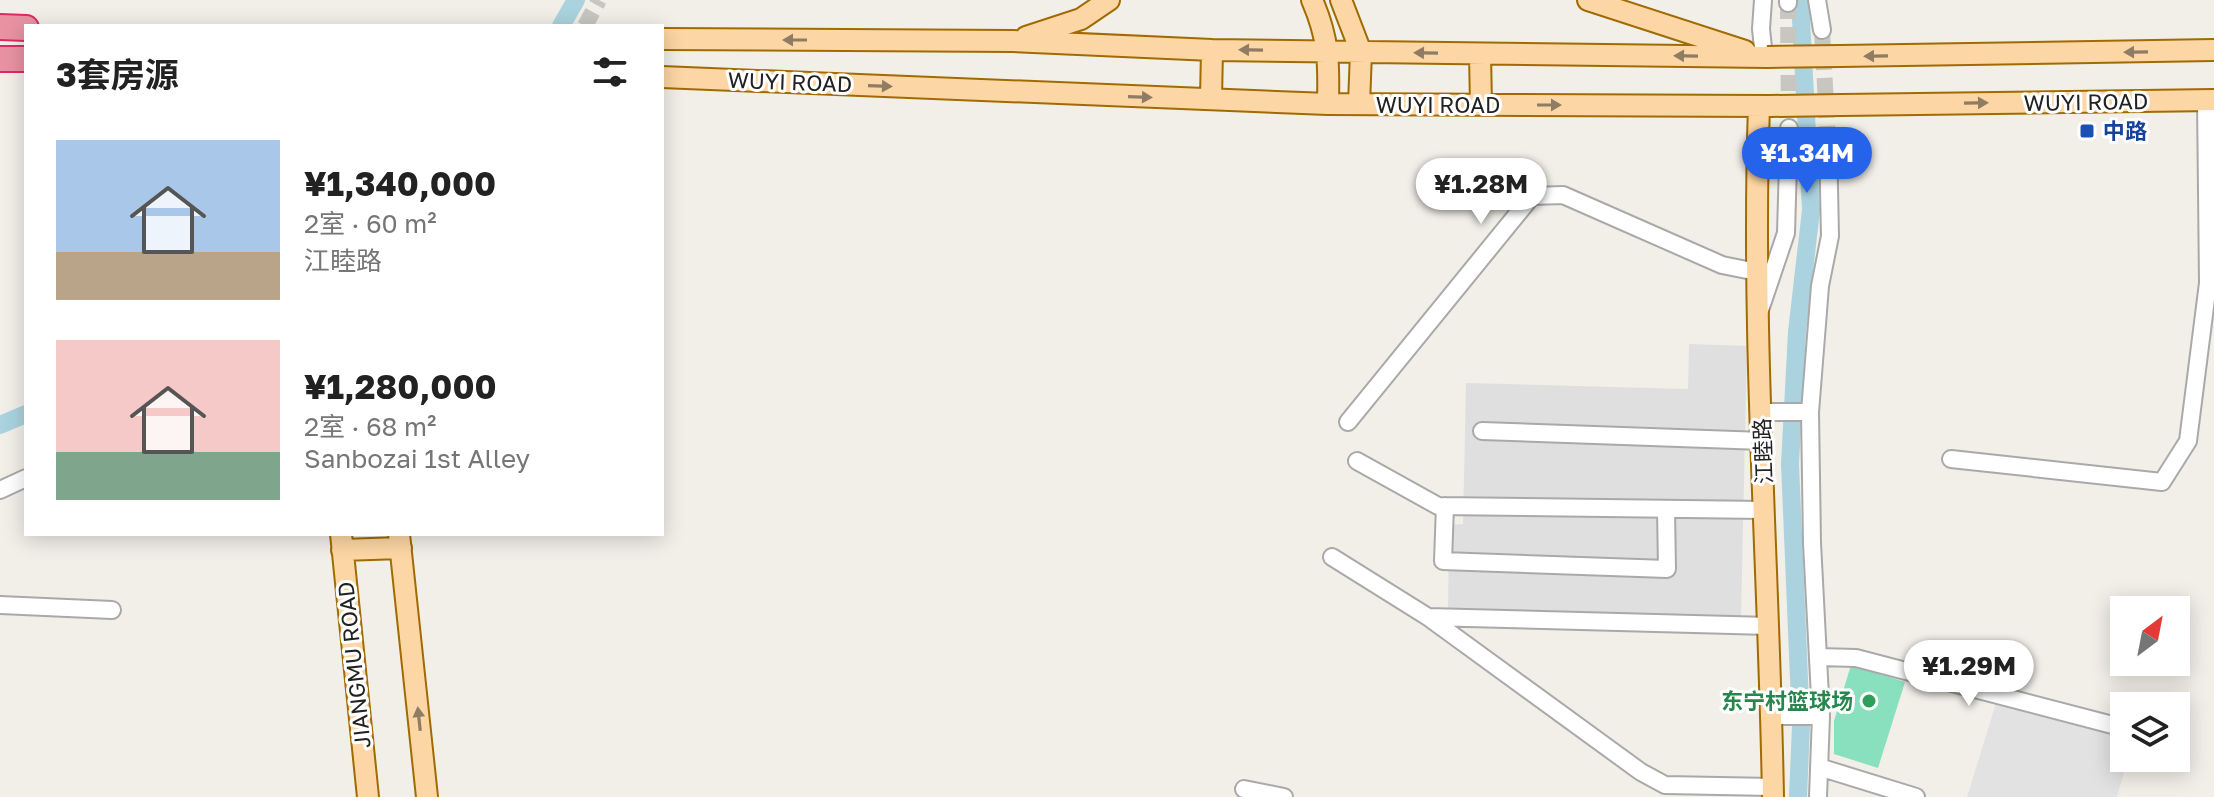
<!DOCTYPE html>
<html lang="zh">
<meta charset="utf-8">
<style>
body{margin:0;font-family:"Golos Text","Noto Sans SC",sans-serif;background:#f2f2f2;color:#222;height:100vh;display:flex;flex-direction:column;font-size:30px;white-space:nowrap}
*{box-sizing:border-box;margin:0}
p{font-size:26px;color:#767676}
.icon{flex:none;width:44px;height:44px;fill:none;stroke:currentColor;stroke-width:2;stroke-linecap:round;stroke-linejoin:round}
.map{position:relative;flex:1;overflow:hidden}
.details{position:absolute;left:24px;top:24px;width:640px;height:512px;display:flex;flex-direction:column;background:#fff;border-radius:0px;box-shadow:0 4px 20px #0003}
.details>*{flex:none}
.needle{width:52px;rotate:32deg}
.controls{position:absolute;left:2110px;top:596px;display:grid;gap:16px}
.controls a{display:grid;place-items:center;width:80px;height:80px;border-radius:0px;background:#fff;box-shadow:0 4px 20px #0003;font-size:40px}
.price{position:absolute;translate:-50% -68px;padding:0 18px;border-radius:28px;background:#fff;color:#222;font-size:26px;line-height:52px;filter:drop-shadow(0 2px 4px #0008)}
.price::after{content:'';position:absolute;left:50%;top:48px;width:24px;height:18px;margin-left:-12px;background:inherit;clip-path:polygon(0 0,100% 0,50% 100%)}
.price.current{background:#2563eb;color:#fff}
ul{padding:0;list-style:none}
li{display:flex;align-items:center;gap:24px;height:200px;padding:0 32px}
li span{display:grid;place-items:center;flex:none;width:224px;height:160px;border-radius:0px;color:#555}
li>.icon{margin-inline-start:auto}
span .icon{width:96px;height:96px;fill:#fffc;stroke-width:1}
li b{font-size:34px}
h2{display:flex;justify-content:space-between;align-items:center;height:96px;padding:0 32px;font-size:34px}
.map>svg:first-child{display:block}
.residential{fill:#e0dfdf}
.pitch{fill:#88e0be}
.parking{fill:#e2e2e2}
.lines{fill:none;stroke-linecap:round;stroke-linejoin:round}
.canal{stroke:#aad3df;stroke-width:18}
.minor-tunnel{stroke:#c8c6c1;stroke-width:16;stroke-dasharray:16 8;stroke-linecap:butt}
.minor-casing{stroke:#a9a9a9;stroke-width:20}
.major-casing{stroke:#a06b00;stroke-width:24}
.highway-casing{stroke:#dc2a67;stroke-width:28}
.minor{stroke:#fff;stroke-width:16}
.major{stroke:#fcd6a4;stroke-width:20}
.highway{stroke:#e892a2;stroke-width:24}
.major-bridge-casing{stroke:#a06b00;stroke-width:24;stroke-linecap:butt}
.major-bridge{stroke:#fcd6a4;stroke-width:20}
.oneway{fill:#8f7c63}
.transit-dot{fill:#1a4fb4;stroke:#fff;stroke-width:3}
.leisure-dot{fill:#2e9e5b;stroke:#fff;stroke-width:3}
.labels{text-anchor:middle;stroke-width:6;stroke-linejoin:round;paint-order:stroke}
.street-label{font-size:22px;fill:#222;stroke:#fff}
.transit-label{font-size:22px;font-weight:bold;fill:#164399;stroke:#fff;text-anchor:start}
.leisure-label{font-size:22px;font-weight:bold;fill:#27864d;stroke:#fff;text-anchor:end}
</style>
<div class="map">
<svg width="2214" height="797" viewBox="0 0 2214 797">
<rect width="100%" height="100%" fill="#f2efe9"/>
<path class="residential" d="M 1689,344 L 1747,346 L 1741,617 L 1448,609 L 1449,525 L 1463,524 L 1466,383 L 1688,389 Z"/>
<path class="pitch" d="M 1851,665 L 1905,682 L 1878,768 L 1834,754 L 1834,721 Z"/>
<path class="parking" d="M 1997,700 L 2124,739 L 2124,758 L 2128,758 L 2117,797 L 1967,797 Z"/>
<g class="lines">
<path class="canal" d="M 561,26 L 576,0
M 0,425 L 26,414
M 1798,797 L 1801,726 L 1790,464 L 1797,332 L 1811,210 L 1800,0"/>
<path class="minor-tunnel" d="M 1788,3 L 1789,128
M 585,26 L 599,0
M 1822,30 L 1828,141"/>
<defs>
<path id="minor" d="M 1763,0 L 1761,29 L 1764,57
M 1788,0 L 1788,3
M 1817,0 L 1822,30
M 1760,310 L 1786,233 L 1789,128
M 1762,412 L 1810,412
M 1348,422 L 1532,196 L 1563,195 L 1722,265 L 1757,272
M 1482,431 L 1763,441
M 1951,459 L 2162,482 L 2188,441 L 2208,283 L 2206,100
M 1357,461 L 1438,506 L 1765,510
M 0,490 L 26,478
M 1445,506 L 1443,561 L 1667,569 L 1666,509
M 1332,557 L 1428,617 L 1641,772 L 1665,785 L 1773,787
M 0,605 L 112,610
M 1428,617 L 1769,626
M 1818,657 L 1856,658 L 2124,728
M 1772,716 L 1821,716
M 2176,741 L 2178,742
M 1819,767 L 1916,797
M 1244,789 L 1284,797
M 1818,797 L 1821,716 L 1812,543 L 1810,412 L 1820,286 L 1830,236 L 1828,141"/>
<path id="major" d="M 1312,0 C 1329,39 1329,63 1328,104
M 1341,0 L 1361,52 L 1359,104
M 1588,0 L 1745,51
M 1026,37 L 1081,19 L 1109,0
M 662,39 L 1013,41 L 1212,50 L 1767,57
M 1480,54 L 1481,105
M 1840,56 L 2214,50
M 662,77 L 1328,104 L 1770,106
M 1211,99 L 1212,50
M 1842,105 L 2214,100
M 1759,106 C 1751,336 1769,567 1773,797
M 341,534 L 368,797
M 399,534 L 427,797
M 342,550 L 401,548"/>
<path id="highway" d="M 0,27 L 26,28
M 0,59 L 26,59"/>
</defs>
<use href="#minor" class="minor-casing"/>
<use href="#major" class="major-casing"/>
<use href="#highway" class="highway-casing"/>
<use href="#minor" class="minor"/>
<use href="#major" class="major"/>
<use href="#highway" class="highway"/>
<defs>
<path id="major-bridge" d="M 1767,57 L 1840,56
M 1770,106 L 1842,105"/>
</defs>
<use href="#major-bridge" class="major-bridge-casing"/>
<use href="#major-bridge" class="major-bridge"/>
</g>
<defs><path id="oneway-solid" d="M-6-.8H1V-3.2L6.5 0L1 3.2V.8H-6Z" transform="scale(2)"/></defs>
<g class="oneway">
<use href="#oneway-solid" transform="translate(795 40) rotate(-180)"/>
<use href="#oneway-solid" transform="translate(1251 50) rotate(-179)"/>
<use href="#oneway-solid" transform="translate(2136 52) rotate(179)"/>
<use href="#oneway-solid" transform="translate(1426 53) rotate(-179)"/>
<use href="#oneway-solid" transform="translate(1686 56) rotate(-179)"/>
<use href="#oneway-solid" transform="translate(1876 56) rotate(179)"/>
<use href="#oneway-solid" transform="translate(880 86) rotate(2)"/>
<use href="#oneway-solid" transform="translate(1140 97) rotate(2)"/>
<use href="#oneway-solid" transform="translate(1976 103) rotate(-1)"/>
<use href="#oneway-solid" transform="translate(1549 105)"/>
<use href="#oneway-solid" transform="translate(419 719) rotate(-96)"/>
</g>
<rect class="transit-dot" x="2079" y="123" width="16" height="16" rx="4"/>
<circle class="leisure-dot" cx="1869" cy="701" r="8"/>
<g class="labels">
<g class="street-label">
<text transform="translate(790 82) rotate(2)" y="8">WUYI ROAD</text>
<text transform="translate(2086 102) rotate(-1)" y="8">WUYI ROAD</text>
<text x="1438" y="113">WUYI ROAD</text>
<text transform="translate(1763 451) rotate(-92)" y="8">江睦路</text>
<text transform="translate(354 665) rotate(-96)" y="8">JIANGMU ROAD</text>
</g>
<g class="transit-label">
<text x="2103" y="139">中路</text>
</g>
<g class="leisure-label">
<text x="1853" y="709">东宁村篮球场</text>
</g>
</g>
</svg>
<div class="controls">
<a><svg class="needle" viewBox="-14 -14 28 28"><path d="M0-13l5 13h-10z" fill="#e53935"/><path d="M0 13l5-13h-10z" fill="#767676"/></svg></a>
<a><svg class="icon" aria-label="layers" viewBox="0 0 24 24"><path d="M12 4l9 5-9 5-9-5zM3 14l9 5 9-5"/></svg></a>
</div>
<b class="price current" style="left:1807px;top:195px">¥1.34M</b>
<b class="price" style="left:1481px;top:226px">¥1.28M</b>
<b class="price" style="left:1969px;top:708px">¥1.29M</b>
<section class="details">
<h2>3套房源<svg class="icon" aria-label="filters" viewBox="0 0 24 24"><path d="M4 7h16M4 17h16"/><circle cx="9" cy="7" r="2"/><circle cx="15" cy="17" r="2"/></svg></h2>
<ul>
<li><span style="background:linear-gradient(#a9c7e8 70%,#b9a48a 0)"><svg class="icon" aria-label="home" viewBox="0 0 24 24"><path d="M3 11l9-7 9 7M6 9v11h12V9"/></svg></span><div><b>¥1,340,000</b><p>2室 · 60 m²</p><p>江睦路</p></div></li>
<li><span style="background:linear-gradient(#f6c9c9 70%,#7fa58c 0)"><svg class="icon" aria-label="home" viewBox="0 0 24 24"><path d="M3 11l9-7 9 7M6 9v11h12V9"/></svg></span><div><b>¥1,280,000</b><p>2室 · 68 m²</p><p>Sanbozai 1st Alley</p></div></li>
</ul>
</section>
</div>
